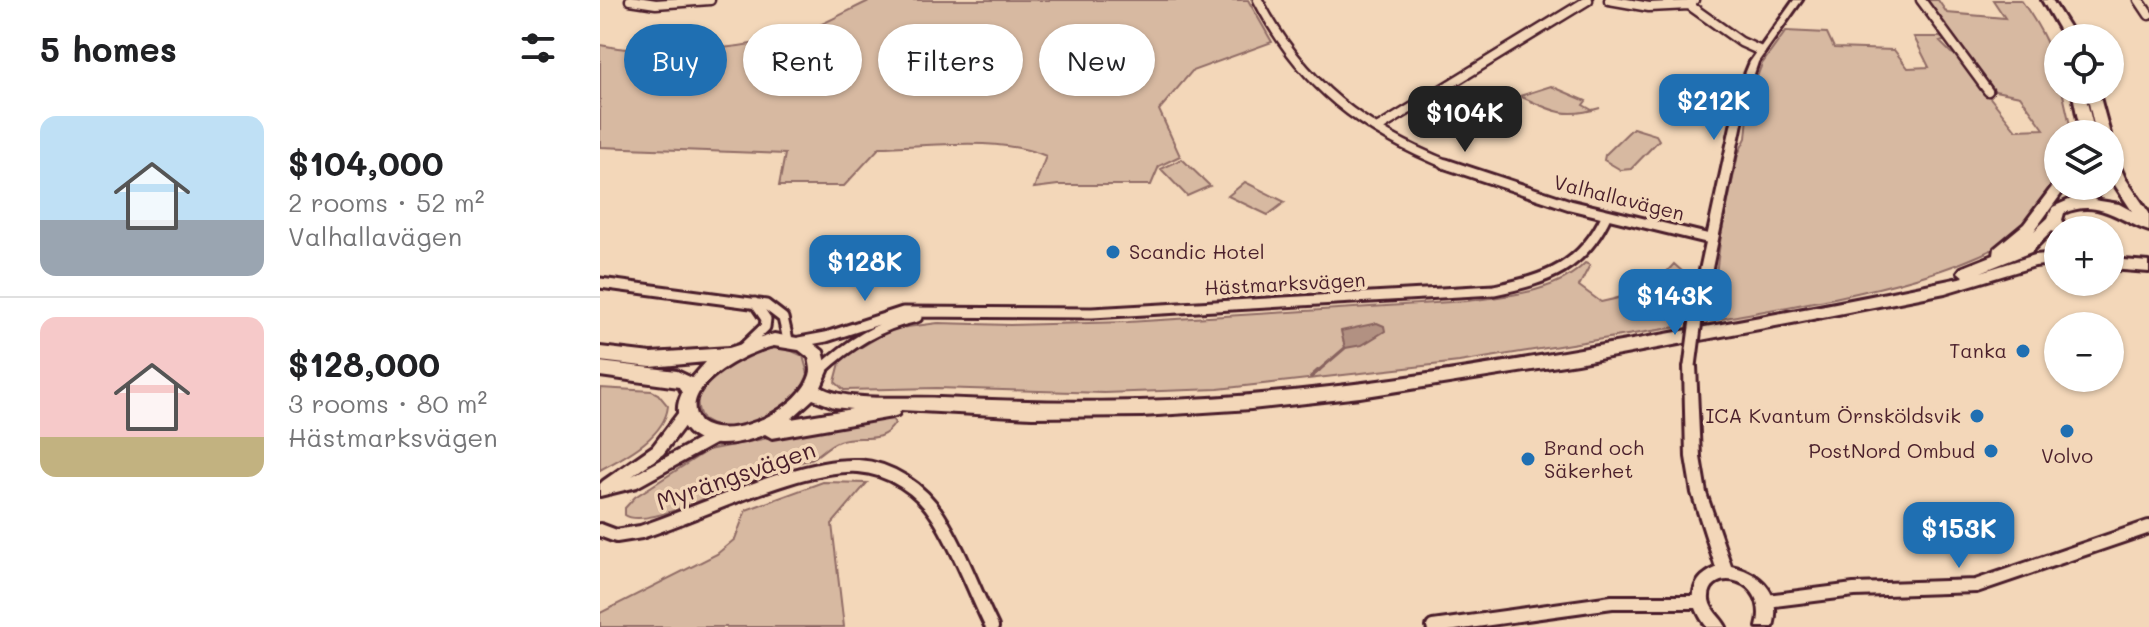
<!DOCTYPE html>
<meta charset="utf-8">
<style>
body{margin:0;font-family:Mali,sans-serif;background:#f6f6f6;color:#202124;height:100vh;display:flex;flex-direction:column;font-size:30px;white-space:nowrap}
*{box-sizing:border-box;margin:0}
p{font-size:26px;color:#757577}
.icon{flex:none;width:44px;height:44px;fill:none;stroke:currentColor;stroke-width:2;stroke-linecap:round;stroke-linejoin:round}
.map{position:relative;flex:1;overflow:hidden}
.sheet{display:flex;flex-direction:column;background:#fff;width:600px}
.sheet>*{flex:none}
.hud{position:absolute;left:24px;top:24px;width:760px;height:72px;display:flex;gap:16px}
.fabs{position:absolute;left:1444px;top:24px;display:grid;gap:16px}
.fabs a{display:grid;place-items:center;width:80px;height:80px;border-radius:50%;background:#fff;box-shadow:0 2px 6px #0004;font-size:40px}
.price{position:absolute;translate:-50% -68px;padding:0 18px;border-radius:16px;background:#1f6fb2;color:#fff;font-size:26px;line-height:52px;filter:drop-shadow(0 2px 4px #0008)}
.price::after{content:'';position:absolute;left:50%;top:48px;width:24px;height:18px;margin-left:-12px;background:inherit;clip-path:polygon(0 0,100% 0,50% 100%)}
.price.selected{background:#222;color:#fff}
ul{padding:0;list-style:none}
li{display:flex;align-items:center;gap:24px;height:200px;padding:0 40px}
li+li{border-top:2px solid #e0e0e0}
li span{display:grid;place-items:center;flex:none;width:224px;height:160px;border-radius:16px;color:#555}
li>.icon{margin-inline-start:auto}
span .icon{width:96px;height:96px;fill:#fffc;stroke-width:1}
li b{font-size:34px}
h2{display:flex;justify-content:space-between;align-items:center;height:96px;padding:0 40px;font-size:34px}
.pill{padding:0 28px;border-radius:36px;background:#fff;box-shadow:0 2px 6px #0004;font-size:28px;line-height:72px}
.pill.selected{background:#1f6fb2;color:#fff}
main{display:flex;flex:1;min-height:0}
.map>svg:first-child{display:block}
.green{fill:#d7b9a1;stroke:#906c66;stroke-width:2}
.water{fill:#b29182;stroke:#88635f;stroke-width:2}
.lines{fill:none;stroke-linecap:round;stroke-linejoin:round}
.stream-far1{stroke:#88635f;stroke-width:3}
.stream{stroke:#88635f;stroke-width:4}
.minor-far2-casing{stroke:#4a1f2b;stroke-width:13}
.minor-far1-casing{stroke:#4a1f2b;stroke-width:15}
.minor-casing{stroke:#4a1f2b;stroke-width:18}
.tertiary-casing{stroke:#4a1f2b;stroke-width:6}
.trunk-casing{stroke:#4a1f2b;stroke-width:6}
.minor-far2{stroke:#f3d7b9;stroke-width:8}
.minor-far1{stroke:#f3d7b9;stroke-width:9}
.minor{stroke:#f3d7b9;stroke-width:12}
.tertiary{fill:#f3d7b9;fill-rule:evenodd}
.trunk{fill:#f3d7b9;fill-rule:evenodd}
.tertiary-bridge-casing{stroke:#4a1f2b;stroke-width:17;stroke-linecap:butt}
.tertiary-bridge{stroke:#f3d7b9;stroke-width:11}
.poi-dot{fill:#1f6fb2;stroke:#f3d7b9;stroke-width:3}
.labels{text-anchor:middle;stroke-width:7;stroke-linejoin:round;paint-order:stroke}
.street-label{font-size:20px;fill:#4a1f2b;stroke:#f3d7b9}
.poi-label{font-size:20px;fill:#4a1f2b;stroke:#f3d7b9;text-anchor:end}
.near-street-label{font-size:24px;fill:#4a1f2b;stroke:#f3d7b9}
</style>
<main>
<section class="sheet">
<h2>5 homes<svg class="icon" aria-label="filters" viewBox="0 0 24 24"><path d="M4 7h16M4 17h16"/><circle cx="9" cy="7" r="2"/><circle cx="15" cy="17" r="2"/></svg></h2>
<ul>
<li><span style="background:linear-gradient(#bfe0f5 65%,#9aa5b1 0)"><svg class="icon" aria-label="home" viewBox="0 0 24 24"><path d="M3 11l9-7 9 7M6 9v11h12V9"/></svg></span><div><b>$104,000</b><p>2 rooms · 52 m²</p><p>Valhallavägen</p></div></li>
<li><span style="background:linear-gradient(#f6c9c9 75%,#c2b280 0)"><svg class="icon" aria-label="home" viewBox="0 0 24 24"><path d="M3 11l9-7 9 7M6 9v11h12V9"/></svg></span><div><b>$128,000</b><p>3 rooms · 80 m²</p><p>Hästmarksvägen</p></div></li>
</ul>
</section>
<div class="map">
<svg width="1549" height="627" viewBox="0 0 1549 627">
<rect width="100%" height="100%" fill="#f3d7b9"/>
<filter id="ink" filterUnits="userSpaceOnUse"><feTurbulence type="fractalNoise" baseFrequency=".0125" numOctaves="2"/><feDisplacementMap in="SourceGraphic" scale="16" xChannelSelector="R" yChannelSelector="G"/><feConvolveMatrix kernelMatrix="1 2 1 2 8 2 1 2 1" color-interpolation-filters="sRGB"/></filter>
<g filter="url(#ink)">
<path class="green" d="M 271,0 L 648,0 L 672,42 L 592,71 L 559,110 L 580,156 L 559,166 L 551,185 L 458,185 L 434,188 L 446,156 C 397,136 332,146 280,147 L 244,186 L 179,186 L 185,154 L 0,147 L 0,45 C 55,56 137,51 191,35 C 219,28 245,12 271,0 Z
M 1327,0 L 1338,0 L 1347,13 L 1405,18 L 1393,0 L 1421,0 C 1440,27 1458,57 1458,90 L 1462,90 L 1472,134 L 1458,134 L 1458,186 L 1467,186 C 1462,194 1457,205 1450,211 C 1376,282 1207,302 1110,321 L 1121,235 L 1138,154 L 1146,138 L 1150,95 L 1162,64 L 1186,31 L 1227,33 L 1234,48 L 1294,50 L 1308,68 L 1329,67 L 1314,37 L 1340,37 L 1347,40 L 1340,42 L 1351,53 L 1356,55 L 1416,130 L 1444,129 L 1420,96 L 1395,91 Z
M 951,86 L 986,101 L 983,105 L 992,110 L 1000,108 C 965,119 952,111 920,96 Z
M 1033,128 L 1056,135 L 1059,140 L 1031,169 L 1021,170 L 1004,160 L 1005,155 Z
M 582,159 L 610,186 L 587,196 L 561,169 Z
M 645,182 L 685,202 L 668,215 L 628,196 Z
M 985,263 L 990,265 L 979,286 L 1001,302 C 1031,296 1054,288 1074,264 L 1093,281 L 1083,326 L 859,362 L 618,389 L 504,393 L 337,388 L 244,390 L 235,382 L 241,359 L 292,329 L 338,323 L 410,325 L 528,322 L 867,301 C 906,296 956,293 985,263 Z
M 183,347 L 203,356 L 208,374 C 196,411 140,444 103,420 C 77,379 152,348 183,347 Z
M 0,388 L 52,391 L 58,394 L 68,406 C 65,437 24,457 0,470 Z
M 292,419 L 295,423 C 280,447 260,433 239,441 C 228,445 222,453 213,458 C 200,464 184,464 171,470 C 143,480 49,531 25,515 L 25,508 L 35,497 L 108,450 L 238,424 Z
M 223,482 L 267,483 L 232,524 L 244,627 L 0,627 L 0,613 L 117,554 L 135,539 L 146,510 Z"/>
<path class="water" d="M 777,323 L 784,326 L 785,331 L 762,345 L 745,348 L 741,331 Z"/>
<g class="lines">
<path class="stream-far1" d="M 717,372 L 745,348"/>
<path class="stream" d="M 711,377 L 719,370"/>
<defs>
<path id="minor-far2" d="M 30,0 L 56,4 L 110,0
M 658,0 C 702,85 763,131 851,166
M 1009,0 L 1049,7 L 1089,5 L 1094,0
M 1321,0 L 1388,91
M 1539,0 L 1549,15
M 1089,5 L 1141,42 L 1161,51
M 777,129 L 988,0"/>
<path id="minor-far1" d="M 846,164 L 970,205 L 1110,239
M 0,283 L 166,305 L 183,318 L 188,340
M 199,342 L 226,337 L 303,312 L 492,313 L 894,290 C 948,279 983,267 1007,214
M 143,348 L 165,327 L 166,319 L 155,303
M 220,371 C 249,344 278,325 317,317"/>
<path id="minor" d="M 0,530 L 16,536 L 41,532 C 101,513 198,463 258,466 C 290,468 321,489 338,516 C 360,550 374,591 392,627
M 1167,601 L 1254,590 L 1376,586 L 1549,527
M 833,627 L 1012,602 L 1101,602"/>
<path id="tertiary" d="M 1194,0 L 1202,0 L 1158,62 L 1149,89 L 1103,312 L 1101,315 L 1093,315 L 1091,312 L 1139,89 L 1150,62 Z
M 1090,361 L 1094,362 L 1096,366 L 1100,457 L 1106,493 L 1131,566 C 1162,573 1182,594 1173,627 L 1157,627 C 1171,576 1106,566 1109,600 C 1111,611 1121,617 1126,627 L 1107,627 C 1089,604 1087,580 1116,568 L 1092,493 L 1086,457 L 1084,366 L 1086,362 Z
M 87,407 L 92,408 L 94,412 L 92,416 L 63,454 L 32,476 L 110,433 L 115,431 L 120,433 L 122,437 L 120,441 L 37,487 L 0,496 L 0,484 L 3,481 L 53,446 L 82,408 Z"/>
<path id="trunk" d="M 1442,0 L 1452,0 L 1476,38 L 1464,38 Z
M 1472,90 L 1484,90 L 1495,134 L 1481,134 Z
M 1486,90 L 1498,90 L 1510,134 L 1496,134 Z
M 1510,155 L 1515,156 L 1525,178 L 1549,213 L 1549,231 C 1519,221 1499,198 1464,213 L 1462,220 L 1465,230 L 1458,230 L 1458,234 L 1452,231 L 1431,252 L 1381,272 L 1435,255 L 1458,253 L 1458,263 L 1435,266 L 1345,293 L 1192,323 L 977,363 L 760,397 L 651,409 L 542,416 L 432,417 L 301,410 L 298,415 L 292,417 L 172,438 L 165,434 C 140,445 98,453 82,424 C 76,413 77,404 82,393 L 79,387 L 0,376 L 0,362 L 77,371 L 92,378 L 106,362 L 51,367 L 0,361 L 0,347 L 51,353 L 129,348 L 174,334 L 209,340 L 223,351 L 228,371 L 221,387 C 249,403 307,396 340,398 C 406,401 473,403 539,401 C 710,397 881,367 1049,337 C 1154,318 1259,300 1364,277 L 1358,272 L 1361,268 L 1394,255 L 1395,248 L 1424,224 L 1455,183 L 1458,182 L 1458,186 L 1467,186 L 1434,231 L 1448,218 L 1453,207 L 1485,193 L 1492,186 L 1507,186 L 1494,200 L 1519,204 L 1532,211 L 1511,179 ZM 174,346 L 199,350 L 209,358 C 210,363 211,367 211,371 C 205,407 130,444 100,422 C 74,387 149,351 174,346 ZM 213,399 L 234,407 L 252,409 L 191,419 Z
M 1510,259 L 1549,262 L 1549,272 L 1510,269 Z"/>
</defs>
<use href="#minor-far2" class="minor-far2-casing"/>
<use href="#minor-far1" class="minor-far1-casing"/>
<use href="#minor" class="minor-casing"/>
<use href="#tertiary" class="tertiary-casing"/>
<use href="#trunk" class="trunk-casing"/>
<use href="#minor-far2" class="minor-far2"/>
<use href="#minor-far1" class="minor-far1"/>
<use href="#minor" class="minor"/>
<use href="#tertiary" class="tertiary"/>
<use href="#trunk" class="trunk"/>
<defs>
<path id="tertiary-bridge" d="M 1090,366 L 1097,312"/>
</defs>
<use href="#tertiary-bridge" class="tertiary-bridge-casing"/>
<use href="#tertiary-bridge" class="tertiary-bridge"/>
</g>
</g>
<g class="poi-dot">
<circle cx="513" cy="252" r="8"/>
<circle cx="1423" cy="351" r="8"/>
<circle cx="1377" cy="416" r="8"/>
<circle cx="1467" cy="431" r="8"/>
<circle cx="1391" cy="451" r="8"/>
<circle cx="928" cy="459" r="8"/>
</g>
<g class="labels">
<g class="street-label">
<text transform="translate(1019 198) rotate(14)" y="7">Valhallavägen</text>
<text transform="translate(685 284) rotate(-3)" y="7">Hästmarksvägen</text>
</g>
<g class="poi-label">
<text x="529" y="259" text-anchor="start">Scandic Hotel</text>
<text x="1407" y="358">Tanka</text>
<text x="1361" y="423">ICA Kvantum Örnsköldsvik</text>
<text x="944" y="455" text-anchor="start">Brand och<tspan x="944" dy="23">Säkerhet</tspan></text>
<text x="1375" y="458">PostNord Ombud</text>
<text x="1467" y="463" text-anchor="middle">Volvo</text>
</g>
<g class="near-street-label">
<text transform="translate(136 476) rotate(-19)" y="8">Myrängsvägen</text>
</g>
</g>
</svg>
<div class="fabs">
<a><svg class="icon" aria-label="locate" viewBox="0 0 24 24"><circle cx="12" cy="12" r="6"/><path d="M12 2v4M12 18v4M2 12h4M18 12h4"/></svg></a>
<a><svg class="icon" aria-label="layers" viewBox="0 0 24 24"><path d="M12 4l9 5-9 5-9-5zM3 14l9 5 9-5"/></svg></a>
<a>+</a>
<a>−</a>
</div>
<b class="price" style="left:1114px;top:142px">$212K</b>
<b class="price selected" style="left:865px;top:154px">$104K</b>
<b class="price" style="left:265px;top:303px">$128K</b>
<b class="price" style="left:1075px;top:337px">$143K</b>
<b class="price" style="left:1359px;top:570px">$153K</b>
<div class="hud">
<a class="pill selected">Buy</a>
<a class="pill">Rent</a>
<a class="pill">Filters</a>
<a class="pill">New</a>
</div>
</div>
</main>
